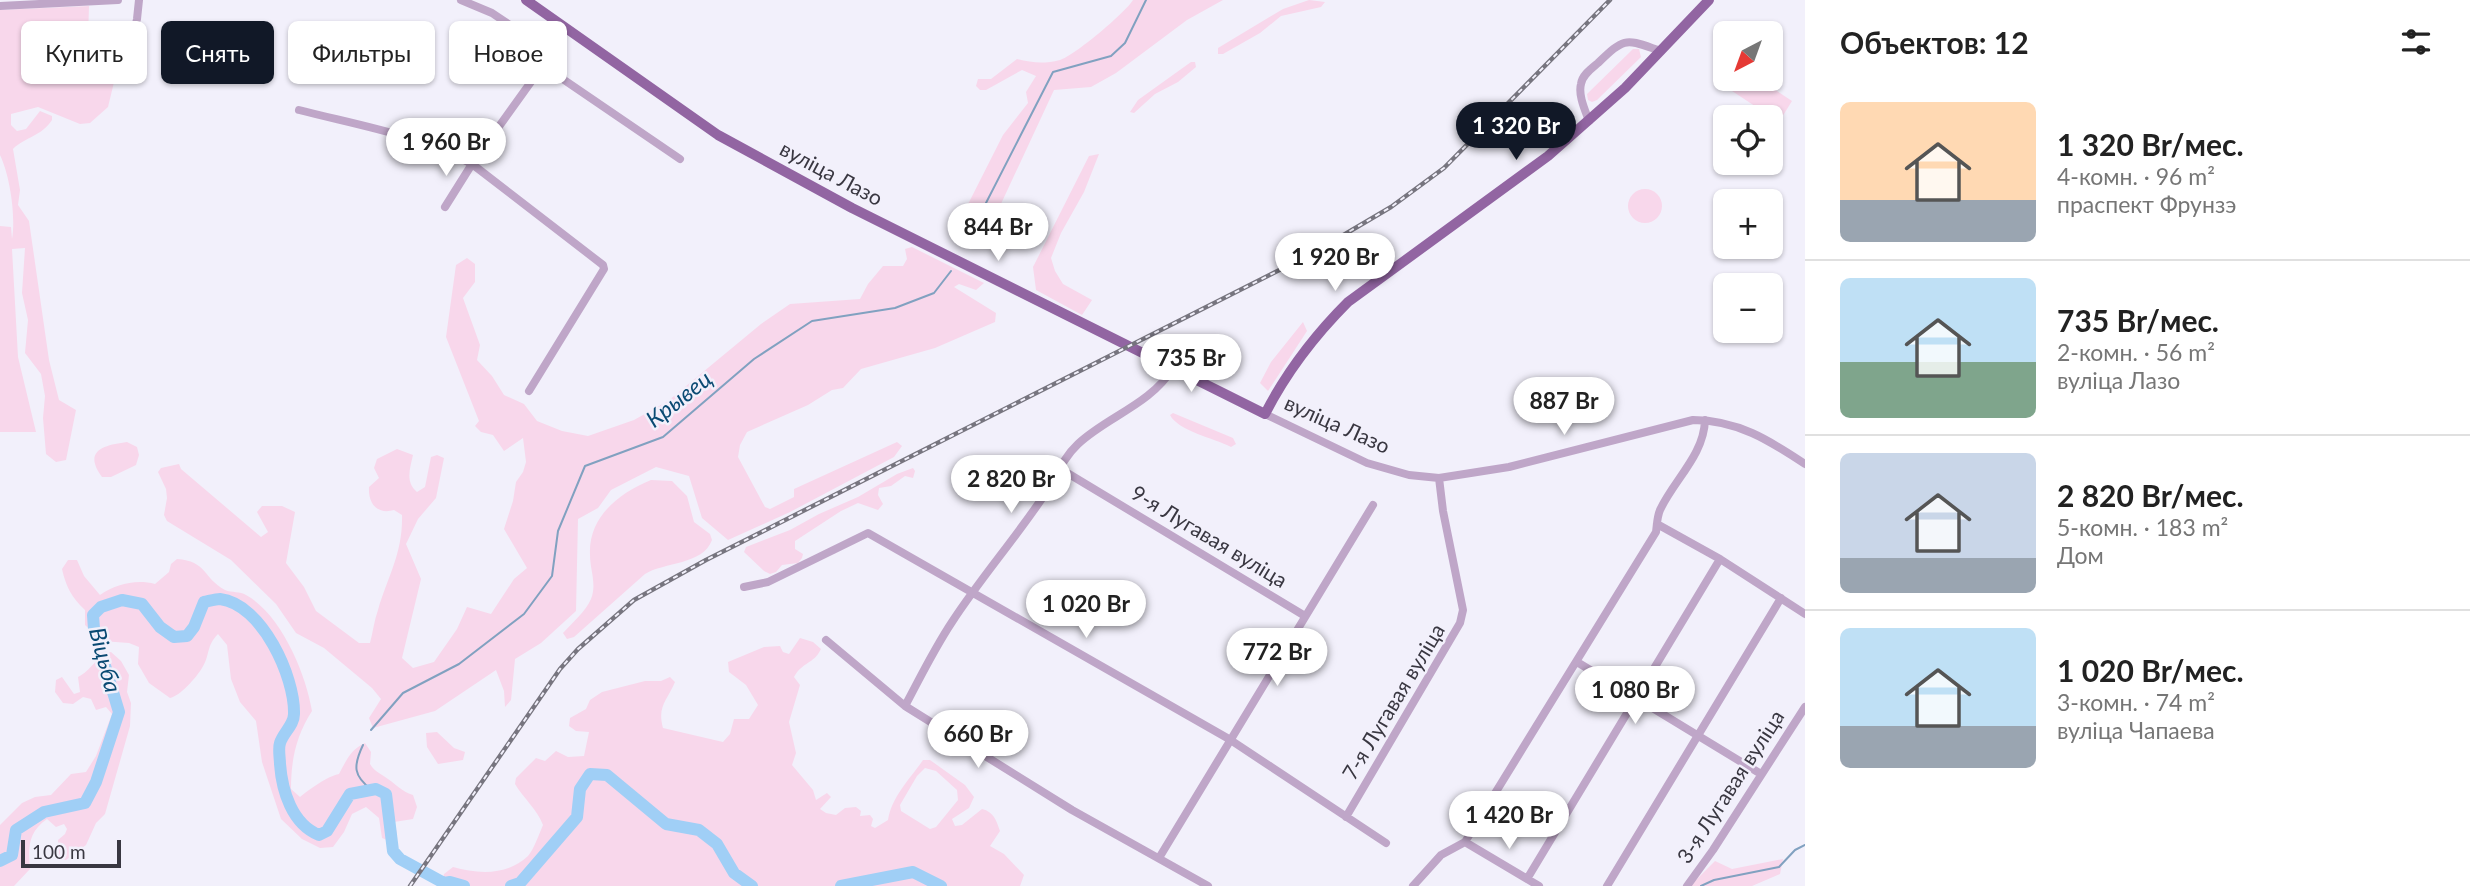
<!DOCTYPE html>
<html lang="ru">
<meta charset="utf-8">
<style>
body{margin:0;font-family:Lato,sans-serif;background:#f2f2f2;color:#222;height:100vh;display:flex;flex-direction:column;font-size:26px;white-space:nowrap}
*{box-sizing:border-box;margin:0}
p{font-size:23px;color:#767676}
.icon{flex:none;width:38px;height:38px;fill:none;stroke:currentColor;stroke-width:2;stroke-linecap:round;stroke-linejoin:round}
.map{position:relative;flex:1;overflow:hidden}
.details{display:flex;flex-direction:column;background:#fff;width:665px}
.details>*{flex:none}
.banner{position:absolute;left:21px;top:21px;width:665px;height:63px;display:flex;gap:14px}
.needle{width:46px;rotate:221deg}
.controls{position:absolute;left:1713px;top:21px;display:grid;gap:14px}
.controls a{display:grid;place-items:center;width:70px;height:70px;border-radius:10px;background:#fff;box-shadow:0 2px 5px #0004;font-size:35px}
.scale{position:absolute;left:21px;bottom:18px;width:100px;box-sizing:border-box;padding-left:7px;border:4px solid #393741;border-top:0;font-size:19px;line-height:24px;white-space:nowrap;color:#393741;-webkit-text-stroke:5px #f2f0fb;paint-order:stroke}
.price{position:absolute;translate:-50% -60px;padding:0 16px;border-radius:24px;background:#fff;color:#222;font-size:23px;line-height:46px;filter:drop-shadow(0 2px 4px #0008)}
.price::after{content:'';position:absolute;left:50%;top:42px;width:21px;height:16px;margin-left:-10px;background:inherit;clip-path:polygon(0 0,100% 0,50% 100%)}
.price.on{background:#111827;color:#fff}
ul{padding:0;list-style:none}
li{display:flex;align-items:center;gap:21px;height:175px;padding:0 35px}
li+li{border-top:2px solid #e0e0e0}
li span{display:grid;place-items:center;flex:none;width:196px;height:140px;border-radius:10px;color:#555}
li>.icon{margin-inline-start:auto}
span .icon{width:84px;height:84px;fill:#fffc;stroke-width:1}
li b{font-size:30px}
h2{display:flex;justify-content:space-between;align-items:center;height:84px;padding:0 35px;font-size:30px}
.chip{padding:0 24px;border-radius:10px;background:#fff;box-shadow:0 2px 5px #0004;font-size:24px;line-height:63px}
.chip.on{background:#111827;color:#fff}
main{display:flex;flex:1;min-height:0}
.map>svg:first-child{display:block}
.green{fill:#f8d7eb;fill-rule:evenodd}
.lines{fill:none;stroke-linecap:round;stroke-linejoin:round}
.stream{stroke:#81a1c0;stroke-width:2}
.river{stroke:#a0cff6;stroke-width:12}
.minor{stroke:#bfa6c8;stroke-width:8}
.major{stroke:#9265a2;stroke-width:10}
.rail-casing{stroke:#77757f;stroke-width:4.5}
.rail{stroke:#f2f0fb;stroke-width:2;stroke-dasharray:5;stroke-linecap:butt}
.labels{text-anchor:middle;stroke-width:5;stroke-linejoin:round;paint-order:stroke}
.street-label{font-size:21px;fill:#393741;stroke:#f2f0fb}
.water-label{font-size:23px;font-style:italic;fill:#0a4a73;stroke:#f2f0fb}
</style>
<main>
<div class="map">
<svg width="1805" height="886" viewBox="0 0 1805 886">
<rect width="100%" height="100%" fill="#f2f0fb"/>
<path class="green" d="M 1133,0 L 1223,0 L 1187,20 L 1116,73 L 1091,87 L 1054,90 L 1000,206 L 983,224 L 975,245 L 962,237 L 956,228 L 1003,135 L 1028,103 L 1026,92 L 1036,76 L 1022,70 L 986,90 L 980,90 L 976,86 L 978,79 L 991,79 L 1017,59 C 1033,63 1044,64 1060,60 C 1074,56 1125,13 1133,0 Z
M 1309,0 L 1325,2 L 1321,7 L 1281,16 L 1260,33 L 1223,54 L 1218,54 L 1218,48 L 1283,9 Z
M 89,6 L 88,38 L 124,41 L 108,107 L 90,123 L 80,124 L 38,107 L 11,114 L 11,125 L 17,131 L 26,129 L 40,111 L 52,116 L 52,120 C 42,136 25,137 13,149 L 20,190 L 18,205 L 29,221 L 49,360 L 59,400 L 76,410 L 66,460 L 56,462 L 46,454 L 43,418 L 45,396 L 41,374 L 25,353 L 28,320 L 22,293 L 25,248 L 12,249 L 18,357 L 36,432 L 0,432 L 0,226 L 11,227 L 12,239 C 16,216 10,176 0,155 L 0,10 Z
M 1633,49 L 1639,49 L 1641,57 L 1597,100 L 1592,102 L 1588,100 L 1587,94 Z
M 1191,62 L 1195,62 L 1196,67 L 1178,82 L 1155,94 L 1134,113 L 1130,112 L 1138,100 Z
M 1736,79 L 1759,79 L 1792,101 L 1779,122 L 1729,89 Z
M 1099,154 L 1084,192 L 1061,233 L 1051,258 L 1055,271 L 1063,284 L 1092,300 L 1082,315 L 1036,290 L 1033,267 L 1089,156 Z
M1628 206a17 17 0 1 1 34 0a17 17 0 1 1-34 0Z
M 912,247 L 984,283 L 976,290 L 959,284 L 954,287 L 996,313 L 995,322 L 935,348 L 861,369 L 843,388 L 832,390 L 808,405 L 747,432 L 740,445 L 738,457 L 765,507 L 770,509 L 794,497 L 794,489 L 897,442 L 902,446 L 894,457 L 790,512 L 728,540 L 702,518 L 689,476 L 656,467 L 611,490 L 598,508 L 578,519 L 576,611 L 541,643 L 515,659 L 511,700 L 505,707 L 504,691 L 496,670 L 435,711 L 373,728 L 369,718 L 381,699 L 372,688 L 324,648 L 296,633 L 276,604 L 231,560 L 167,521 L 164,515 L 167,498 L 166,489 L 158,472 L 161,468 L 179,464 L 181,469 L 261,537 L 268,532 L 257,512 L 262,506 L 282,506 L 295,512 L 286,563 L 304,587 L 316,611 L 359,643 L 370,643 C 373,632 374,621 378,610 C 388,576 403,553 402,515 L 394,510 C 377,515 368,503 369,487 L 379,478 L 374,468 L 377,459 L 397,449 L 413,455 C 410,469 405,482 417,492 L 425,487 L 431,457 L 437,455 L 444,458 L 436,498 L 418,519 L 406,544 L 421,579 L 402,658 L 413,668 L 434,662 L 457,629 L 467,607 L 491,614 L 514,579 L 527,568 L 504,529 L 513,501 L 516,482 L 523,472 L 526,462 L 523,438 L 504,451 L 493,435 L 481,432 L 475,426 L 479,421 L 446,337 L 456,265 L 467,258 L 475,264 L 475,282 L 463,298 L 480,345 L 477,360 L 492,376 L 504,395 L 524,404 L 537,421 L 562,431 L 588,436 L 634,420 L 668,401 L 761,324 L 790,304 L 860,299 L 868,284 L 883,266 L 903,266 L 907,259 L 905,249 Z
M 1303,322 L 1307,331 L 1268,391 L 1260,383 L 1271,362 Z
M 1173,413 L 1233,438 L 1236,444 L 1231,447 C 1214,438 1178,431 1170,415 Z
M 127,442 L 137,447 L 139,455 L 136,465 L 111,477 L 102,477 C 82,450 105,445 127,442 Z
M 913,468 L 915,471 L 913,478 L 905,476 L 891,486 L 879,488 L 878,495 L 883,504 L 878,510 L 858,503 L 841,511 L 795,541 L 795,549 L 803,554 L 802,558 L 798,563 L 782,565 L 776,572 L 770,574 L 764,571 L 744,552 L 746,547 L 790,530 L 819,514 L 858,497 L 897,474 Z
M 651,480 L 672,481 L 687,496 L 694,522 L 710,534 L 712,540 C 703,565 664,562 645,574 L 574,637 L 567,639 L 563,633 C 572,623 586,611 591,599 C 597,584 590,570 590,555 C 588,517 619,493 651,480 Z
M 177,559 C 207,561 203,578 225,590 C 232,593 240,591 246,595 C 281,614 306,674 312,711 C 296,736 291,760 291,789 L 300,797 C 310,789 328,776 339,774 C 346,761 351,749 365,743 L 371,752 L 370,764 C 375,772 380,773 388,779 C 397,785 401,791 413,795 L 417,807 L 413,819 L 394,822 L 397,833 L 387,840 L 382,838 L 379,818 L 366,807 L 352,814 L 344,832 L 333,847 L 320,848 L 302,839 L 281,819 L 262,762 L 256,721 L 240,702 L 231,679 L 227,645 L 218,634 C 206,646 210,656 202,668 C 196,678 180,696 170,698 L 149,683 L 138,664 L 139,647 L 129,643 L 102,641 L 85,625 L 85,610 C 72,598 66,587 62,569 L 68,560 L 77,560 L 84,576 L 100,595 C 116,584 136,579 155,584 L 169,572 L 171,564 Z
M 800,638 L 813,642 L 821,649 C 813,665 803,661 794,677 L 800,685 L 789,722 L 796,753 L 792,765 L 813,790 L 816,800 L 827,793 L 831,797 L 820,809 L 826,813 L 836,815 L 845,808 L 856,807 L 861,811 L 860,816 L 870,815 L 873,819 L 871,826 L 875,828 L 888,820 C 892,796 910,779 923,760 L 930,760 L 965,785 L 974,797 L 969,808 L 952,819 L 955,826 L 962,825 L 982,809 C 994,812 996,820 1000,831 L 990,846 L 1004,854 L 1024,875 L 1020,886 L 441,886 L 444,874 L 453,867 C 478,874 507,876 528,856 C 534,849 539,834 543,825 C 537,809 524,799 515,784 L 516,778 L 536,758 L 545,761 L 556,751 L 568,757 L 584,756 L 589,732 L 576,731 L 569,726 L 570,718 L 586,709 L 590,700 L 602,692 L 645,681 L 661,681 L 670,677 L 675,682 C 667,701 657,706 663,728 L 723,742 L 730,734 L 734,719 L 749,719 L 758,705 L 746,685 L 729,672 L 728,662 L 764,647 L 780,646 L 783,652 L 789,654 ZM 925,768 L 936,771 L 957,790 L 958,800 L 936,827 L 930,829 L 901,811 L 900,805 L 917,776 Z
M 111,652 L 121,661 L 129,675 L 127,692 L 131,703 L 130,726 L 105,814 L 96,823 L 86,845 L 66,860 L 59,859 L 58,840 L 65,834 L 67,829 L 64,824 L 56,827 L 47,819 C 28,832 28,848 30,869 L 14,886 L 0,886 L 0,825 L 22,803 L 35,797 L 51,795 L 71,774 L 86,772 L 96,756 L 112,714 L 106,707 L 96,710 L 91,699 L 83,697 L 73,704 L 63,703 L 55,692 L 56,680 L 62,677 L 74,694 L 80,692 L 78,677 C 91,671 97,655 111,652 Z
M 437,732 L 454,748 L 465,752 L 463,760 L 438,764 L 427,747 L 426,733 Z
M 1783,859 L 1780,874 L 1752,886 L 1690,886 L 1715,861 L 1732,869 Z"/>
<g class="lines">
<path class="stream" d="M 965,244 L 1053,72 L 1111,56 L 1125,43 L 1146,0
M 371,730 L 403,693 L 459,664 L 524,614 L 552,576 L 558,531 L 585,466 L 663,437 L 754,359 L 812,321 L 895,308 L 934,293 L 951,271
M 363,745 C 353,766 353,776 372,790
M 1701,886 L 1714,880 L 1779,867 L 1795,850 L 1805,845"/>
<path class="river" d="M 0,861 L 12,855 L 16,830 L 44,812 L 85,803 L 96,782 L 119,712 L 94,629 L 93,615 L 101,607 L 122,600 L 142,604 L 160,627 L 174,637 L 187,636 L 194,627 L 204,602 C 209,601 216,599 220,599 C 262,604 295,677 294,714 C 294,725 283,733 280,743 C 278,749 280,758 280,764 C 282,791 292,824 319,835 L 327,831 L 350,794 L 376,789 L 386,794 L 393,851 L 400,859 L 444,883 L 450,882 L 464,886
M 511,886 L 520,883 L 577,817 L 580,789 L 590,774 L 607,775 L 666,824 L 699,830 L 717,844 L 734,873 L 752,886
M 841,886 L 913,872 L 941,886"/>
<path class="minor" d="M 461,0 L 492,13 L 547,50 L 546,61 L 551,71 L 680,159
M 0,6 L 118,0
M 124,78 L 137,19 L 139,0
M 299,110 C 357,125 419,135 472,164 L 603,265 L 604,269 L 529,391
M 1589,121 C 1585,110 1578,95 1581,84 C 1582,75 1592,68 1598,63 C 1626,36 1625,39 1661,51
M 445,207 L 472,164 L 546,61
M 1265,414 L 1367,463 L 1409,475 L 1439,478 L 1509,467 L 1693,420 C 1737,420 1769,440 1805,464
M 1059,468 L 1305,616
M 1657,524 L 1720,559 L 1805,614
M 744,587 L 768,582 L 868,533 L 1229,739 L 1386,843
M 826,640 L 905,706 L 1072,810 L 1208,886
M 1577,662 L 1761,774
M 905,706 C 920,678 934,649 952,622 C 980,579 1014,540 1043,497 C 1055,479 1062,459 1078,444 C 1108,416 1150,405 1173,368
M 1346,817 L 1460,623 L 1463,610 L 1443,511 L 1439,478
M 1465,842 L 1539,886
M 1159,858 L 1373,505
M 1527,879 L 1720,559
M 1413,886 L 1441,855 L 1465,842 L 1656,532 C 1657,525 1657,517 1660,510 C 1674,480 1704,455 1705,420
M 1607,886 L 1781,598
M 1687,886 L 1713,850 L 1805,707"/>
<path class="major" d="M 526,0 L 718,135 L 852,208 L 1265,414 C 1287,371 1314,336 1348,302 L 1548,156 L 1625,88 L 1709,0"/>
<defs>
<path id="rail" d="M 410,886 L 560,669 L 578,649 L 634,600 L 706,560 L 1313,253 L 1391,207 L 1444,168 L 1610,0"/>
</defs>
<use href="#rail" class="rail-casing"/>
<use href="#rail" class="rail"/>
</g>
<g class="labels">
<g class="street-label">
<text transform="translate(831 174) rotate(28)" y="7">вуліца Лазо</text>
<text transform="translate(1337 425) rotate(24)" y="7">вуліца Лазо</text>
<text transform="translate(1209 537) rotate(31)" y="7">9-я Лугавая вуліца</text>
<text transform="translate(1394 702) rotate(-59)" y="7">7-я Лугавая вуліца</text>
<text transform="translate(1731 787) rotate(-57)" y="7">3-я Лугавая вуліца</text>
</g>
<g class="water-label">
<text transform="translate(679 399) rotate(-38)" y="8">Крывец</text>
<text transform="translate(105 660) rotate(75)" y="8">Віцьба</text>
</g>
</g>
</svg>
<div class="controls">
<a><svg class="needle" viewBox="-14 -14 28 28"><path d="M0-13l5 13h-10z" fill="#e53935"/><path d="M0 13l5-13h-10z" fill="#767676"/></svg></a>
<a><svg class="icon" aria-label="locate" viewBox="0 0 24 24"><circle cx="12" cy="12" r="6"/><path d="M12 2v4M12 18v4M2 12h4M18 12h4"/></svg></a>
<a>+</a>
<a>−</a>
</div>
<div class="scale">100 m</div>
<b class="price on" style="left:1516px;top:162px">1 320 Br</b>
<b class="price" style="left:446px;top:178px">1 960 Br</b>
<b class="price" style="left:998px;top:263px">844 Br</b>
<b class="price" style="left:1335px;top:293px">1 920 Br</b>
<b class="price" style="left:1191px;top:394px">735 Br</b>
<b class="price" style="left:1564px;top:437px">887 Br</b>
<b class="price" style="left:1011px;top:515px">2 820 Br</b>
<b class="price" style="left:1086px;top:640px">1 020 Br</b>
<b class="price" style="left:1277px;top:688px">772 Br</b>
<b class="price" style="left:1635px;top:726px">1 080 Br</b>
<b class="price" style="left:978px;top:770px">660 Br</b>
<b class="price" style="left:1509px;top:851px">1 420 Br</b>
<div class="banner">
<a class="chip">Купить</a>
<a class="chip on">Снять</a>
<a class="chip">Фильтры</a>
<a class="chip">Новое</a>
</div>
</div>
<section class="details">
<h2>Объектов: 12<svg class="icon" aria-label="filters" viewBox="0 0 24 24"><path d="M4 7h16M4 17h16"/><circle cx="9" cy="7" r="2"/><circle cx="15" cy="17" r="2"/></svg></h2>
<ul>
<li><span style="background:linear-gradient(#ffd9b3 70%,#9aa5b1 0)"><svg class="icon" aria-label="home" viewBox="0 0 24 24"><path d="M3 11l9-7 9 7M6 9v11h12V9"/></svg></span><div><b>1 320 Br/мес.</b><p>4-комн. · 96 m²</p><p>праспект Фрунзэ</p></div></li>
<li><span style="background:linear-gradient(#bfe0f5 60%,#7fa58c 0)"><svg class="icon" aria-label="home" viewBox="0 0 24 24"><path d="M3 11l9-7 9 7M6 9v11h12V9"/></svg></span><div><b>735 Br/мес.</b><p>2-комн. · 56 m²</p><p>вуліца Лазо</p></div></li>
<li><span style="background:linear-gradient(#c9d6e8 75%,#9aa5b1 0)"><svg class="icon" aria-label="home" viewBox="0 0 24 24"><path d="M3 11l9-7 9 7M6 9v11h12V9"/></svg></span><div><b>2 820 Br/мес.</b><p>5-комн. · 183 m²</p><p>Дом</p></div></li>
<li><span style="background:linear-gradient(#bfe0f5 70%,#9aa5b1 0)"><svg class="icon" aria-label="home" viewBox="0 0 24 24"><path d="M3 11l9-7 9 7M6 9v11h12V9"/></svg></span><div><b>1 020 Br/мес.</b><p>3-комн. · 74 m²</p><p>вуліца Чапаева</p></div></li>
</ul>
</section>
</main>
